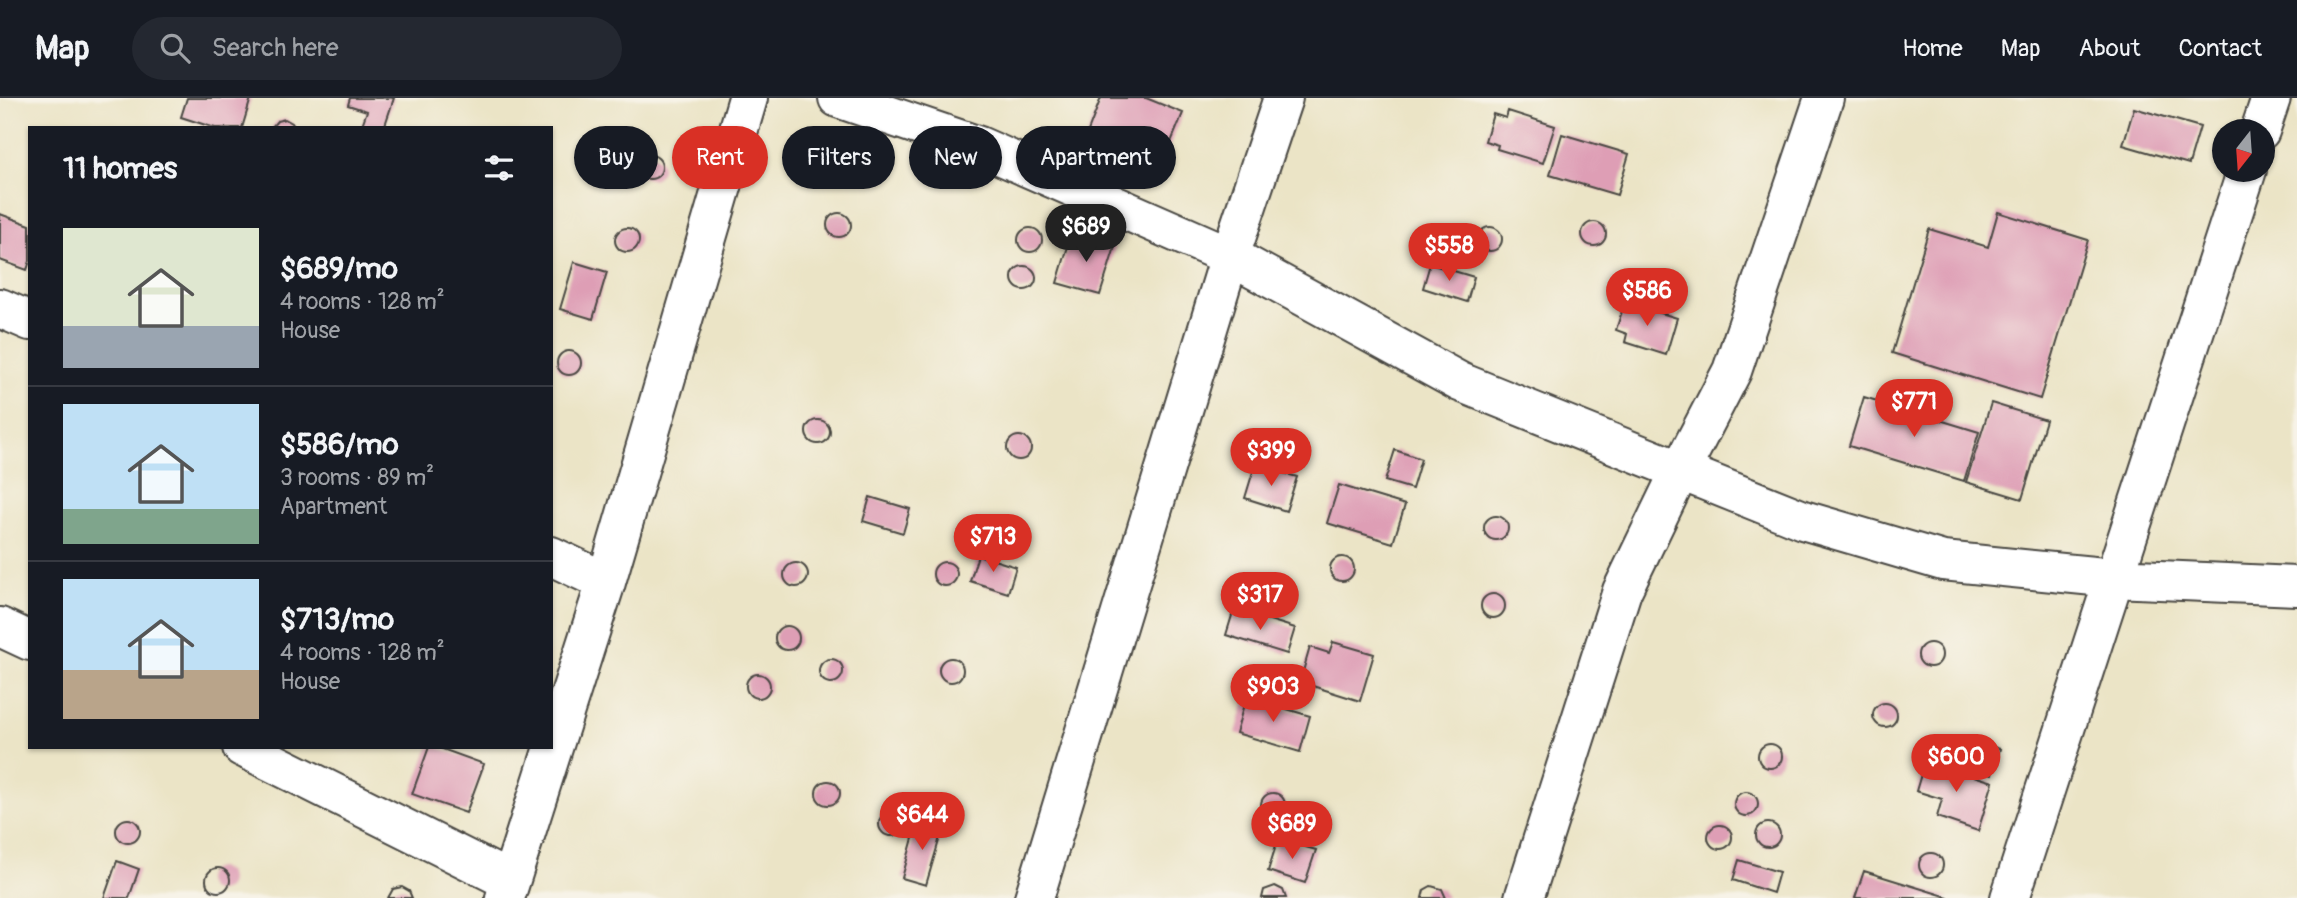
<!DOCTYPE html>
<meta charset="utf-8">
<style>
body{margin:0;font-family:Pangolin,sans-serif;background:#242831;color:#f1f3f6;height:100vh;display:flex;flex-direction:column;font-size:26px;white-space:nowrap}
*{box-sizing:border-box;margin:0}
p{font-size:23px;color:#9ea1a6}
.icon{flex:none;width:38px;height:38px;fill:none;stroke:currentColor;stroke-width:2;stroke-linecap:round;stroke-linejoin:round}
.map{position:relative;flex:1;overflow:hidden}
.drawer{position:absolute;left:28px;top:28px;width:525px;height:623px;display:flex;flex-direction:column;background:#171b24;border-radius:0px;box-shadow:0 2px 5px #0004}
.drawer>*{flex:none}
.guide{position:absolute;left:574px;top:28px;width:665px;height:63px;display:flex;gap:14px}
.needle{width:46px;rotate:197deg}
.controls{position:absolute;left:2212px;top:21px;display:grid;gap:14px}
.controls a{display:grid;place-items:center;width:63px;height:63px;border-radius:50%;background:#171b24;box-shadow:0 2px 5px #0004;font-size:35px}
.price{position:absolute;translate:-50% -60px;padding:0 16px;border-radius:24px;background:#d93025;color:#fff;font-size:23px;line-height:46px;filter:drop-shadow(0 2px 4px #0008)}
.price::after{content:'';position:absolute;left:50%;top:42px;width:21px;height:16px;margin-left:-10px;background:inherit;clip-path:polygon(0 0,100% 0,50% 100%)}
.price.selected{background:#222;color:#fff}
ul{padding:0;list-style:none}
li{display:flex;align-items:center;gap:21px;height:175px;padding:0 35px}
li+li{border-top:2px solid #363941}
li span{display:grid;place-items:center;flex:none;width:196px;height:140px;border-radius:0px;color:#555}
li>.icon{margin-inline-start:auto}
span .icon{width:84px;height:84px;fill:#fffc;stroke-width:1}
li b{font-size:30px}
h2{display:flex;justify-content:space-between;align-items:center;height:84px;padding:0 35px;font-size:30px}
.chip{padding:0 24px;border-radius:32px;background:#171b24;box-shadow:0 2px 5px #0004;font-size:24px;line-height:63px}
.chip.selected{background:#d93025;color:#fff}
header{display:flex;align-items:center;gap:42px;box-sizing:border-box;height:98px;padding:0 35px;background:#171b24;border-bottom:2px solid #363941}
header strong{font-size:33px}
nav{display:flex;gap:38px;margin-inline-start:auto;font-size:24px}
.search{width:490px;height:63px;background:#242831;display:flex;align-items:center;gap:18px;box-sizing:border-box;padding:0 24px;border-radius:38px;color:#9ea1a6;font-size:26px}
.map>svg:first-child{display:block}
.building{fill:#de9eb5}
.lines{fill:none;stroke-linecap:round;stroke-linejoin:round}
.minor-casing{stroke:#484742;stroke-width:42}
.minor{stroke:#fff;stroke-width:38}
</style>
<header>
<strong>Map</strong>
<div class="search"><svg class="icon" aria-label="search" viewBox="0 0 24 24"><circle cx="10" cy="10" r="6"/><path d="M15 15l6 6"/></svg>Search here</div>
<nav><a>Home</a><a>Map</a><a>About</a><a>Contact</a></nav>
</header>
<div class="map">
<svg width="2297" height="800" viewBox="0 0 2297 800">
<rect width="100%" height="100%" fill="#f7f3e8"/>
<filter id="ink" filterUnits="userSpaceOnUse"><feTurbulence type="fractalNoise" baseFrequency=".0143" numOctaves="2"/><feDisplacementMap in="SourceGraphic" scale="14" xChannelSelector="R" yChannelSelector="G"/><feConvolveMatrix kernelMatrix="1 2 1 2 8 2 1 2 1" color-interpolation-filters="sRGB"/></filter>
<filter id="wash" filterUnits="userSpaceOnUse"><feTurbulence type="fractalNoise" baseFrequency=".00686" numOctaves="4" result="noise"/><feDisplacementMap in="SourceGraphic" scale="28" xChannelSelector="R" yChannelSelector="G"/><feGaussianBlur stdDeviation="1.57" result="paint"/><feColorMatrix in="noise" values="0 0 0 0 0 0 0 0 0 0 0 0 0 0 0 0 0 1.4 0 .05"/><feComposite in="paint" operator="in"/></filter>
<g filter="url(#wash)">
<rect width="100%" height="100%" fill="#ebe4c6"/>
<g id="blocks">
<path class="building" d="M 187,0 L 251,0 L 242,30 L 215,30 L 181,19 Z
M 350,0 L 394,0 L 384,30 L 371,30 L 362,27 L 367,13 L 348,7 Z
M 1101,0 L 1146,0 L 1183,15 L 1162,66 L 1087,36 Z
M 2134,10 L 2200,29 L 2189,66 L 2123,47 Z
M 1508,13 L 1555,28 L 1543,65 L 1497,51 L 1498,47 L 1485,43 L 1493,16 L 1506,20 Z
M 285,21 L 292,25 L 295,30 L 271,30 L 277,23 Z
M 1562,36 L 1629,56 L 1617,97 L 1550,77 Z
M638 69a12 12 0 1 1 24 0a12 12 0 1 1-24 0Z
M 1998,114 L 2088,142 L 2040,301 L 1892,255 L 1929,131 L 1988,149 Z
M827 127a12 12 0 1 1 24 0a12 12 0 1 1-24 0Z
M 0,116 L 30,127 L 30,163 L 27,172 L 0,162 Z
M1582 136a12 12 0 1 1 24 0a12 12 0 1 1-24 0Z
M1478 141a12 12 0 1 1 24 0a12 12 0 1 1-24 0Z
M615 142a12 12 0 1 1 24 0a12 12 0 1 1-24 0Z
M1018 142a12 12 0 1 1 24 0a12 12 0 1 1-24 0Z
M 1072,135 L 1115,149 L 1100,197 L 1057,185 Z
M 574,164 L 607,174 L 593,221 L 560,211 Z
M 1430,166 L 1474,179 L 1467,204 L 1423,190 Z
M1012 180a12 12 0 1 1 24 0a12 12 0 1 1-24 0Z
M 1625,204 L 1677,220 L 1666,257 L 1625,244 L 1627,236 L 1616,232 Z
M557 265a12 12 0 1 1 24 0a12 12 0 1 1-24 0Z
M 1864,299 L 1979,334 L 1964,383 L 1849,348 Z
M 1991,305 L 2046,322 L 2022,401 L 1966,384 Z
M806 334a12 12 0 1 1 24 0a12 12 0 1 1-24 0Z
M1007 350a12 12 0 1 1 24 0a12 12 0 1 1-24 0Z
M 1395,352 L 1421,361 L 1412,391 L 1385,383 Z
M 1255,367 L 1297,379 L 1286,413 L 1245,400 Z
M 1339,387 L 1405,407 L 1393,445 L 1327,425 Z
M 870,399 L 910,411 L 903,435 L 863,423 Z
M1484 430a12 12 0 1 1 24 0a12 12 0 1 1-24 0Z
M 978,457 L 1016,469 L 1008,495 L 970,483 Z
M1330 471a12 12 0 1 1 24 0a12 12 0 1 1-24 0Z
M933 476a12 12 0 1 1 24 0a12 12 0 1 1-24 0Z
M784 477a12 12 0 1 1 24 0a12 12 0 1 1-24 0Z
M1481 508a12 12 0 1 1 24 0a12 12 0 1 1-24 0Z
M 1234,511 L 1295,530 L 1287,556 L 1226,537 Z
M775 540a12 12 0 1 1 24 0a12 12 0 1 1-24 0Z
M 1333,544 L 1374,556 L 1360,603 L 1300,584 L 1310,549 L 1329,555 Z
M1918 557a12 12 0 1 1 24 0a12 12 0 1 1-24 0Z
M939 572a12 12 0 1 1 24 0a12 12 0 1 1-24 0Z
M819 573a12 12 0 1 1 24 0a12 12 0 1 1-24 0Z
M746 588a12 12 0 1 1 24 0a12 12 0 1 1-24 0Z
M 1246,599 L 1310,618 L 1300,654 L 1236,635 Z
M1873 617a12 12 0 1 1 24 0a12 12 0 1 1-24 0Z
M 1977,644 L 2000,651 L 1992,676 L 1969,669 Z
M1758 658a12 12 0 1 1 24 0a12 12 0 1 1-24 0Z
M 429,649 L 437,649 L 484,666 L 466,715 L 412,696 Z
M 1925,663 L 1993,684 L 1978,733 L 1937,719 L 1942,701 L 1916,693 Z
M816 695a12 12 0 1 1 24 0a12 12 0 1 1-24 0Z
M1734 706a12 12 0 1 1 24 0a12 12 0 1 1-24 0Z
M1261 707a12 12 0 1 1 24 0a12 12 0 1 1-24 0Z
M879 726a12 12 0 1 1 24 0a12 12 0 1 1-24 0Z
M116 733a12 12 0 1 1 24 0a12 12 0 1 1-24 0Z
M 918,722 L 943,729 L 926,787 L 902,780 Z
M1756 737a12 12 0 1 1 24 0a12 12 0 1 1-24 0Z
M1708 739a12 12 0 1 1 24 0a12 12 0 1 1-24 0Z
M 1278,741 L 1316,752 L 1305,785 L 1268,773 Z
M1919 767a12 12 0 1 1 24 0a12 12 0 1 1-24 0Z
M 1739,762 L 1779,774 L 1773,795 L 1733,782 Z
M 117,763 L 139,771 L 129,800 L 104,800 Z
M206 782a12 12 0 1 1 24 0a12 12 0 1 1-24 0Z
M 1864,773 L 1948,799 L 1948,800 L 1855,800 Z
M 1275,788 L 1283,792 L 1286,800 L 1262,800 L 1264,792 Z
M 1431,788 L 1442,791 L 1446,800 L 1422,800 L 1424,792 Z
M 402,789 L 409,793 L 412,800 L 388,800 L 393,791 Z"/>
</g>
</g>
<g filter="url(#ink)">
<use href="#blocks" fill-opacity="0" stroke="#484742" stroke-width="2"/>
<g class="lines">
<defs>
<path id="minor" d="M 838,0 L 979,48 L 1230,158 L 1460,284 L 1803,422 L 1943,463 L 2114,480 L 2297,488
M 2260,33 L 2271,0
M 0,210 L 30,223
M 551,458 L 606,484
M 0,529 L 30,543
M 242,649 L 510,783
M 505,800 L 606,484 L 748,0
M 1034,800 L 1230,158 L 1283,0
M 1524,800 L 1622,493 L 1680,373 L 1732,273 L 1824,0
M 2010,800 L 2247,72"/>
</defs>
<use href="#minor" class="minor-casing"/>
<use href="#minor" class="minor"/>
</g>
</g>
</svg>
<div class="controls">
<a><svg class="needle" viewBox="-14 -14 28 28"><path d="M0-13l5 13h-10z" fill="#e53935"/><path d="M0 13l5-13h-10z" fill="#9ea1a6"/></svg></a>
</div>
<b class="price selected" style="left:1086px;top:166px">$689</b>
<b class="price" style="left:1449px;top:185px">$558</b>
<b class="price" style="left:1647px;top:230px">$586</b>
<b class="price" style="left:1914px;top:341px">$771</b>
<b class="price" style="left:1271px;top:390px">$399</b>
<b class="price" style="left:993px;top:476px">$713</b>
<b class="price" style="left:1260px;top:534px">$317</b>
<b class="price" style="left:1273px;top:626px">$903</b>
<b class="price" style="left:1956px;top:696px">$600</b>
<b class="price" style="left:922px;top:754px">$644</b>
<b class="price" style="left:1292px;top:763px">$689</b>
<div class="guide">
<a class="chip">Buy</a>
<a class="chip selected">Rent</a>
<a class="chip">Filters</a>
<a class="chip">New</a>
<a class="chip">Apartment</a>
</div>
<section class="drawer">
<h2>11 homes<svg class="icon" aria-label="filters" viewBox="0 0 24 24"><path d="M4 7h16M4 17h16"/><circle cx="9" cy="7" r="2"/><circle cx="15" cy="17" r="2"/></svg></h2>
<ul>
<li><span style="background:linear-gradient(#dfe7d0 70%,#9aa5b1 0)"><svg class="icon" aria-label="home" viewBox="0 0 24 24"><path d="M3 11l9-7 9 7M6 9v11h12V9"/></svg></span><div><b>$689/mo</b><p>4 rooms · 128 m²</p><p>House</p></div></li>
<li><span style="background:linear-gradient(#bfe0f5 75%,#7fa58c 0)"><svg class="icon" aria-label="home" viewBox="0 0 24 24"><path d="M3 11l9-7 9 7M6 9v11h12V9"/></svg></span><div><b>$586/mo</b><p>3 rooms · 89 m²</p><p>Apartment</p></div></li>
<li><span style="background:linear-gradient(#bfe0f5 65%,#b9a48a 0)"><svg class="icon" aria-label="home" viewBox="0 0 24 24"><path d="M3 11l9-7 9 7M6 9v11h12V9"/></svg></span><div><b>$713/mo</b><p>4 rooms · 128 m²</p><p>House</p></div></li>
</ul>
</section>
</div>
